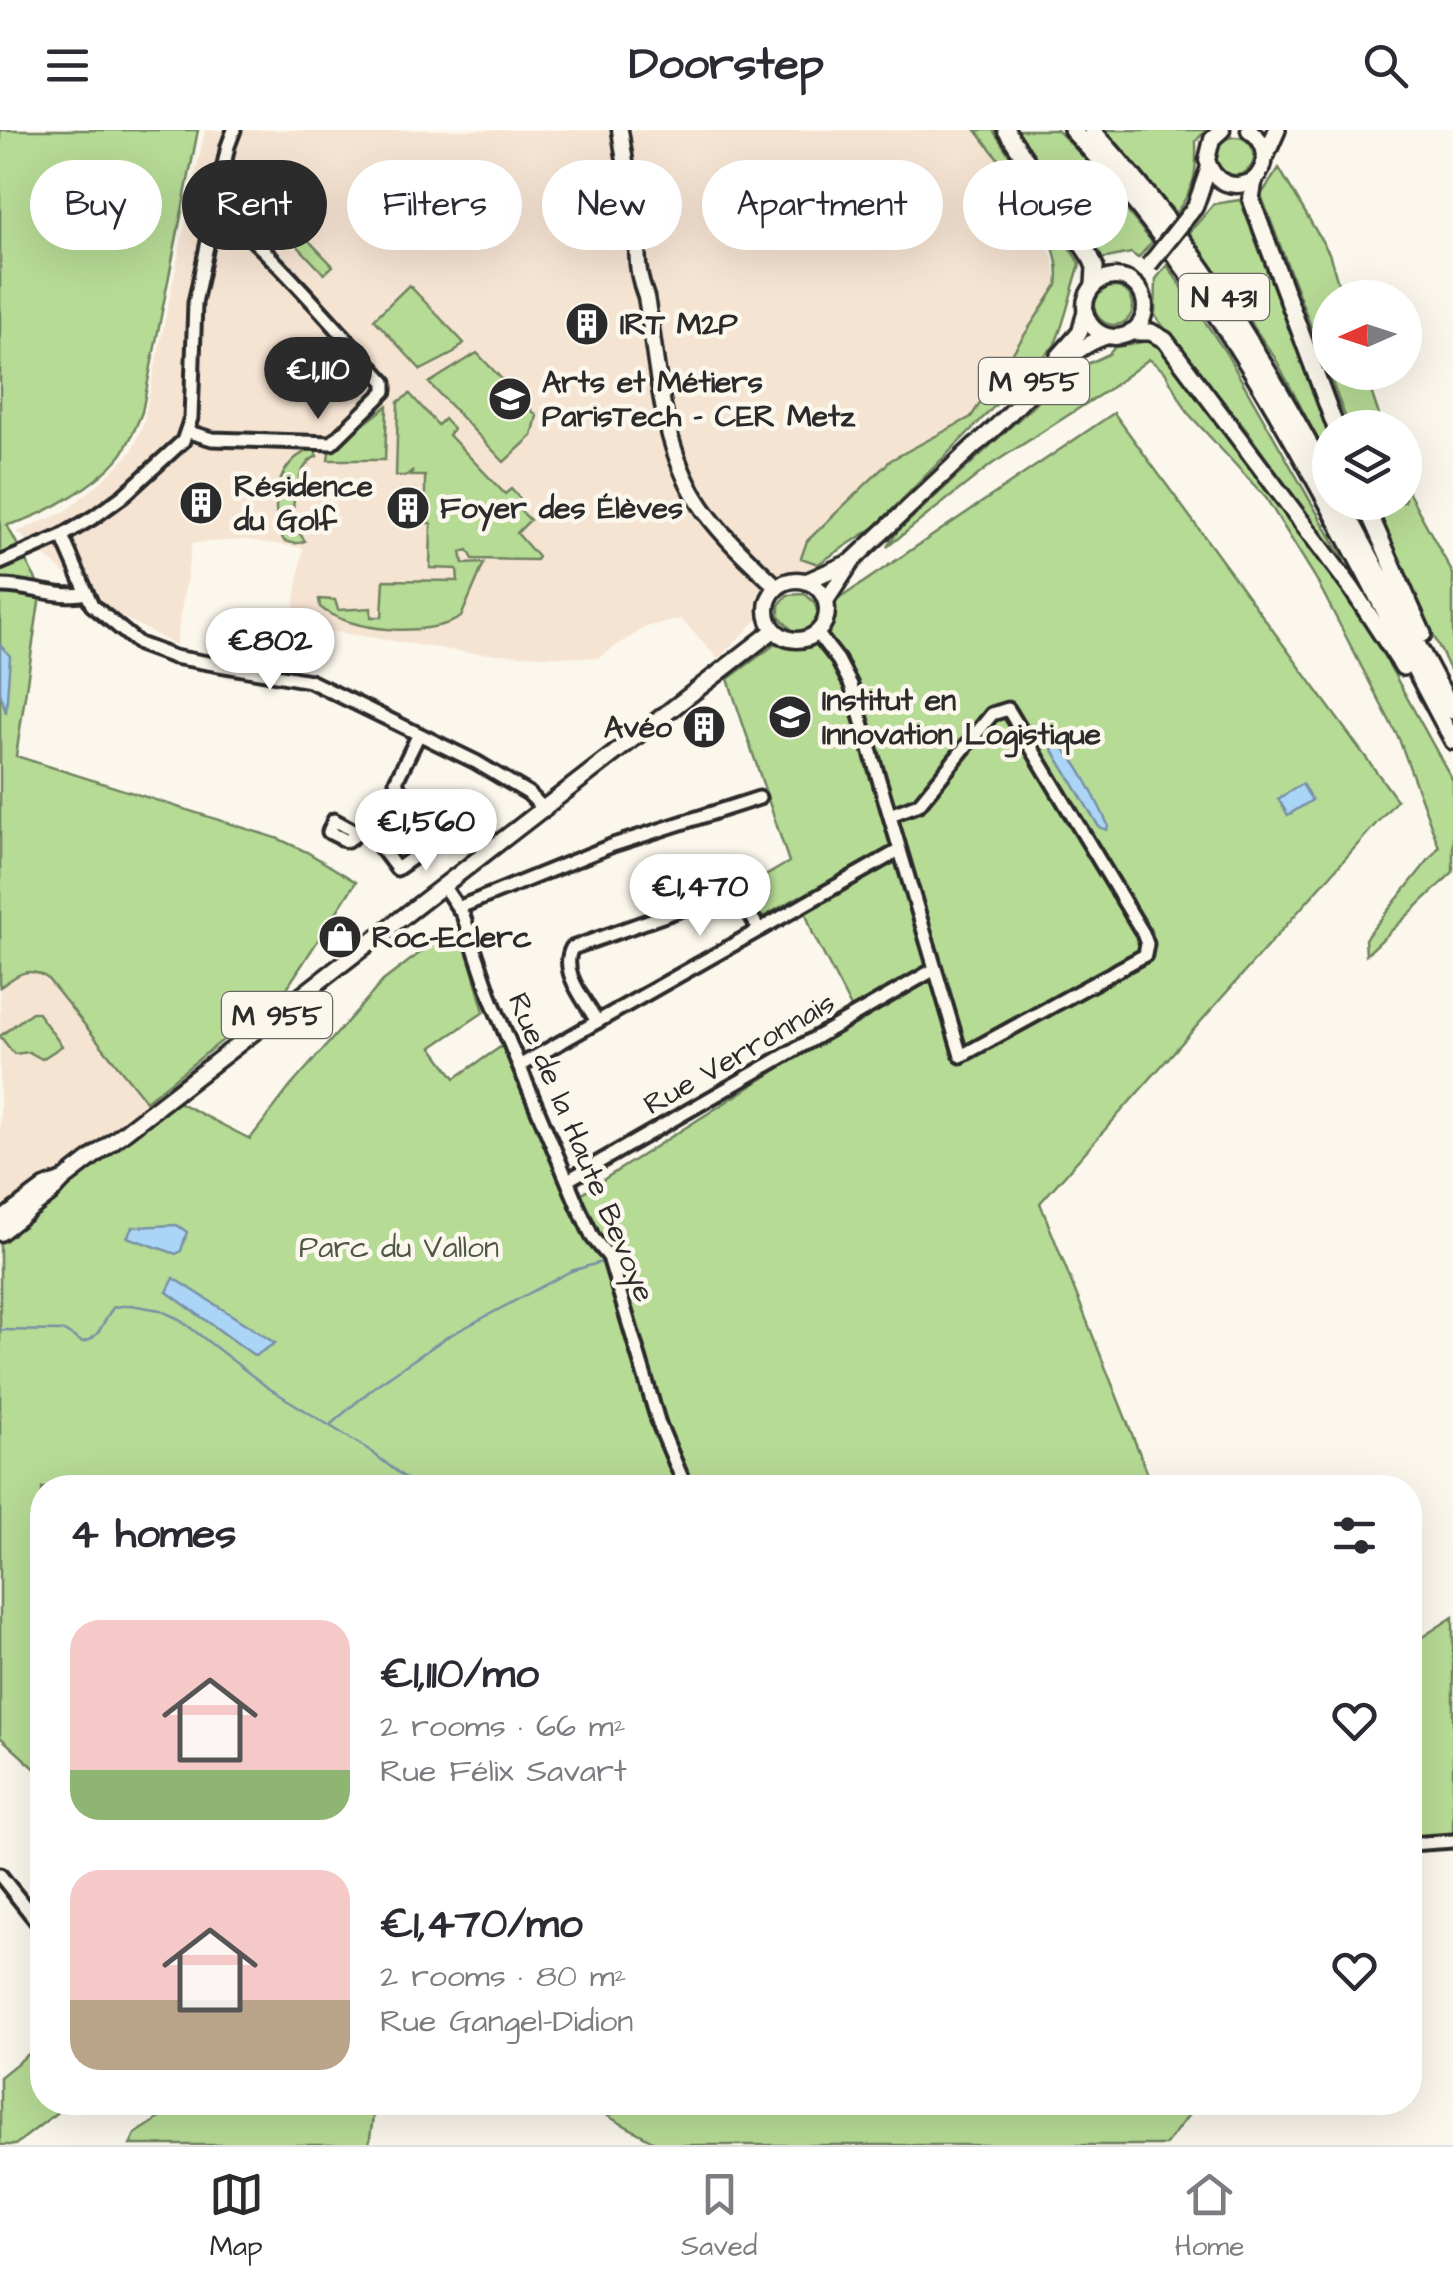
<!DOCTYPE html>
<meta charset="utf-8">
<style>
body{margin:0;font-family:"Architects Daughter",sans-serif;background:#f2f2f3;color:#2b2b33;height:100vh;display:flex;flex-direction:column;font-size:38px;white-space:nowrap}
*{box-sizing:border-box;margin:0}
p{font-size:32px;color:#7c7c81}
.icon{flex:none;width:55px;height:55px;fill:none;stroke:currentColor;stroke-width:2;stroke-linecap:round;stroke-linejoin:round}
.map{position:relative;flex:1;overflow:hidden}
.panel{position:absolute;left:30px;top:1345px;width:1392px;height:640px;display:flex;flex-direction:column;background:#fff;border-radius:40px;box-shadow:0 10px 40px #0002}
.panel>*{flex:none}
.top-card{position:absolute;left:30px;top:30px;width:1395px;height:90px;display:flex;gap:20px}
.needle{width:65px;rotate:267deg}
.buttons{position:absolute;left:1312px;top:150px;display:grid;gap:20px}
.buttons a{display:grid;place-items:center;width:110px;height:110px;border-radius:50%;background:#fff;box-shadow:0 10px 40px #0002;font-size:50px}
.price{position:absolute;translate:-50% -85px;padding:0 22px;border-radius:35px;background:#fff;color:#222;font-size:32px;line-height:65px;filter:drop-shadow(0 2px 5px #0008)}
.price::after{content:'';position:absolute;left:50%;top:60px;width:30px;height:22px;margin-left:-15px;background:inherit;clip-path:polygon(0 0,100% 0,50% 100%)}
.price.on{background:#2b2b2b;color:#fff}
ul{padding:0;list-style:none}
li{display:flex;align-items:center;gap:30px;height:250px;padding:0 40px}
li span{display:grid;place-items:center;flex:none;width:280px;height:200px;border-radius:30px;color:#555}
li>.icon{margin-inline-start:auto}
span .icon{width:120px;height:120px;fill:#fffc;stroke-width:1}
li b{font-size:42px}
h2{display:flex;justify-content:space-between;align-items:center;height:120px;padding:0 40px;font-size:42px}
.pill{padding:0 35px;border-radius:45px;background:#fff;box-shadow:0 10px 40px #0002;font-size:35px;line-height:90px}
.pill.on{background:#2b2b2b;color:#fff}
header{display:flex;justify-content:space-between;align-items:center;height:130px;padding:0 40px;background:#fff;font-size:45px;font-weight:700}
.tab-bar{display:flex;justify-content:space-around;align-items:center;height:140px;border-top:2px solid #e1e1e2;background:#fff;font-size:28px;color:#7c7c81}
.tab-bar a{display:grid;justify-items:center;gap:5px}
.tab-bar .on{color:#2b2b2b}
.map>svg:first-child{display:block}
.built{fill:#f6e4d3}
.green{fill:#b6db95;stroke:#708360;stroke-width:2.5}
.water{fill:#abd5f6;stroke:#7891a5;stroke-width:2.5}
.lines{fill:none;stroke-linecap:round;stroke-linejoin:round}
.stream{stroke:#7891a5;stroke-width:2.5}
.minor-casing{stroke:#2b2b2b;stroke-width:19}
.major-casing{stroke:#2b2b2b;stroke-width:21}
.highway-casing{stroke:#2b2b2b;stroke-width:22}
.minor{stroke:#fbf7ec;stroke-width:11}
.major{stroke:#fbf7ec;stroke-width:14}
.highway{stroke:#fbf7ec;stroke-width:15}
.major-bridge-casing{stroke:#2b2b2b;stroke-width:21;stroke-linecap:butt}
.major-bridge{stroke:#fbf7ec;stroke-width:14}
.labels{text-anchor:middle;stroke-width:9;stroke-linejoin:round;paint-order:stroke}
.shield{fill:#fbf7ec;stroke:#696865;stroke-width:2.5}
.shield-label{font-size:28px;font-weight:bold;fill:#2b2b2b}
.poi-label{font-size:30px;font-weight:bold;fill:#2b2b2b;stroke:#fbf7ec;text-anchor:start}
.street-label{font-size:30px;fill:#2b2b2b;stroke:#fbf7ec}
.park-label{font-size:30px;fill:#4e5746;stroke:#fbf7ec}
</style>
<header><svg class="icon" aria-label="menu" viewBox="0 0 24 24"><path d="M4 6h16M4 12h16M4 18h16"/></svg>Doorstep<svg class="icon" aria-label="search" viewBox="0 0 24 24"><circle cx="10" cy="10" r="6"/><path d="M15 15l6 6"/></svg></header>
<div class="map">
<svg width="1453" height="2015" viewBox="0 0 1453 2015">
<rect width="100%" height="100%" fill="#fbf7ec"/>
<filter id="ink" filterUnits="userSpaceOnUse"><feTurbulence type="fractalNoise" baseFrequency=".01" numOctaves="2"/><feDisplacementMap in="SourceGraphic" scale="20" xChannelSelector="R" yChannelSelector="G"/><feConvolveMatrix kernelMatrix="1 2 1 2 8 2 1 2 1" color-interpolation-filters="sRGB"/></filter>
<g filter="url(#ink)">
<path class="built" d="M 205,0 L 979,0 L 1034,85 L 1053,129 L 1057,155 L 964,307 L 783,464 L 718,529 L 681,489 L 646,497 L 598,528 L 469,523 L 291,495 L 303,418 L 247,410 L 192,413 L 176,515 L 102,476 L 17,402 L 64,382 L 101,352 L 132,321 L 143,294 Z
M 21,842 L 38,842 L 47,848 L 151,975 L 0,1089 L 0,856 Z"/>
<path class="green" d="M 0,0 L 198,0 L 142,282 C 136,297 130,312 121,325 C 98,354 43,387 7,395 L 41,459 L 16,626 L 279,709 L 307,722 L 356,752 L 285,861 L 146,971 L 47,848 C 28,835 17,845 0,857 Z
M 976,0 L 993,0 L 1080,134 C 1070,163 1067,188 1054,216 L 876,396 L 818,434 L 801,428 L 807,411 L 891,330 L 971,287 L 1057,155 C 1066,103 1005,40 976,0 Z
M 1012,0 L 1057,0 L 1086,30 L 1152,112 L 1138,128 L 1131,123 L 1101,129 Z
M 1103,0 L 1206,0 L 1196,11 C 1197,43 1195,57 1176,83 Z
M1216 26a19 19 0 1 1 38 0a19 19 0 1 1-38 0Z
M 1279,38 L 1329,123 L 1342,167 L 1330,168 L 1330,242 L 1365,243 L 1383,297 L 1349,297 L 1261,65 Z
M 269,69 L 333,136 L 324,144 L 261,77 Z
M 1240,70 L 1330,307 L 1330,332 L 1275,228 L 1189,103 L 1214,74 Z
M 1167,135 L 1226,223 L 1344,430 L 1340,433 L 1247,301 L 1155,186 L 1156,149 Z
M 409,155 L 464,213 L 454,223 L 421,240 L 374,189 Z
M1095 176a19 19 0 1 1 38 0a19 19 0 1 1-38 0Z
M 1153,210 L 1298,399 L 1373,506 L 1453,651 L 1453,742 L 1366,825 L 1365,809 L 1439,717 L 1399,609 L 1315,447 L 1266,368 L 1188,283 L 1165,242 L 1149,229 L 1109,259 L 992,334 L 887,417 L 897,402 L 1070,242 L 1109,224 L 1115,217 Z
M 477,223 L 537,286 L 532,306 L 504,332 L 429,253 Z
M 410,264 L 438,295 L 444,289 L 453,299 L 449,305 L 505,364 L 511,359 L 524,373 L 519,379 L 530,390 L 517,403 L 538,427 L 536,430 L 473,429 L 468,420 L 461,422 L 463,434 L 484,433 L 461,487 C 428,508 349,502 320,477 L 319,469 L 335,470 L 338,480 L 371,478 L 371,487 L 382,487 L 384,450 L 458,451 L 457,439 L 430,438 L 431,393 L 425,393 L 425,346 L 410,346 L 413,340 L 406,346 L 396,346 L 398,272 Z
M 387,276 L 385,330 L 328,330 L 329,322 Z
M 1114,283 L 1397,670 L 1040,1073 L 1153,1357 L 42,1358 L 42,1645 L 0,1607 L 0,1107 L 174,970 L 250,1009 L 290,957 L 383,851 L 459,793 L 484,882 L 432,917 L 455,948 L 502,916 L 531,986 L 579,1065 L 857,889 L 813,804 L 800,766 L 759,789 L 740,761 L 789,732 L 728,549 L 793,501 L 779,487 L 779,475 L 787,465 L 805,464 L 814,472 L 818,483 Z
M 314,319 L 317,326 C 297,335 290,375 295,396 C 296,397 304,410 305,411 C 297,415 292,413 284,411 C 268,380 275,328 314,319 Z
M 1405,356 L 1453,444 L 1453,546 L 1397,429 L 1376,373 L 1405,372 Z
M 32,882 L 37,882 L 62,916 L 42,929 L 29,922 L 14,924 L 0,906 Z
M 1453,1487 L 1453,1712 L 1410,1713 L 1410,1515 Z
M 42,1913 L 42,1972 L 69,1973 L 15,2015 L 0,2015 L 0,1947 Z
M 182,1973 L 182,1972 L 375,1973 L 369,2015 L 130,2015 L 135,2004 Z
M 584,1973 L 1198,1973 L 1165,2015 L 660,2015 Z"/>
<path class="water" d="M 0,515 L 10,526 L 6,583 L 0,562 Z
M 1054,611 C 1075,623 1097,671 1108,695 L 1107,700 L 1099,697 L 1051,617 Z
M 1302,654 L 1312,670 L 1288,685 L 1278,669 Z
M 177,1095 L 187,1102 L 181,1121 L 176,1124 L 127,1107 L 133,1097 Z
M 174,1148 L 275,1213 L 255,1226 L 167,1162 Z"/>
<g class="lines">
<path class="stream" d="M 0,1200 L 64,1201 L 82,1212 C 102,1209 102,1189 114,1177 L 131,1175 L 160,1180 L 179,1189 L 267,1257 L 369,1320 L 418,1358
M 331,1294 L 378,1254 L 447,1207 L 571,1141 L 602,1132"/>
<defs>
<path id="minor" d="M 189,302 L 212,309 L 332,313 L 385,261 L 385,252 C 355,220 246,91 214,81
M 62,406 L 92,475 L 139,514 L 174,527 L 310,551 L 476,632 L 528,663 L 545,680
M 0,433 L 62,406 L 94,387 L 123,366 L 183,311 L 191,288 L 195,173 L 228,16 L 234,0
M 0,456 C 28,455 62,470 86,463
M 817,503 L 838,530 L 851,555 L 961,926 L 1145,825 L 1147,814 L 1143,803 L 1008,579 L 992,584 L 919,674 L 890,685
M 403,668 L 367,699 L 397,739 L 431,715 L 421,700 L 428,682 L 403,668 L 396,651 L 419,604
M 358,703 L 347,711 L 329,702 L 334,690 L 358,703 L 367,699
M 444,757 L 463,785 L 492,871 L 578,1076 L 593,1108 L 609,1127 L 659,1294 L 686,1358
M 460,777 L 613,715 L 759,668
M 597,892 C 586,871 559,842 572,818 L 730,762 L 739,766 L 759,799
M 519,936 L 900,720
M 568,1050 L 935,839
M 1410,1714 L 1453,1711
M 0,1745 L 42,1798"/>
<path id="major" d="M 620,0 L 638,113 C 636,132 639,149 646,167 C 658,234 660,312 698,371 C 718,403 750,431 777,457
M 1222,0 L 1212,9 L 1207,30 C 1214,53 1233,61 1254,50 C 1270,33 1268,13 1249,0
M 1195,77 L 1209,37
M1085 177a30 30 0 1 1 60 0a30 30 0 1 1-60 0Z
M 1058,227 L 1080,202 L 1085,183
M767 480a30 30 0 1 1 60 0a30 30 0 1 1-60 0Z
M 807,451 L 848,433
M 826,471 L 853,430 L 975,315 C 1015,285 1061,219 1108,206
M 63,1050 L 774,500
M 0,1091 L 45,1057 L 63,1050 L 50,1064 L 0,1103"/>
<path id="highway" d="M 1006,0 L 1091,128 L 1095,137 L 1094,155
M 1072,0 C 1238,176 1340,400 1453,611
M 1092,0 C 1190,105 1262,226 1330,352
M 1266,25 L 1277,0
M 1254,50 L 1251,69 L 1255,80 L 1336,298
M 1131,202 L 1151,202 L 1165,210 L 1352,459 L 1403,537
M 1341,372 L 1453,581
M 1364,372 L 1423,504"/>
</defs>
<use href="#minor" class="minor-casing"/>
<use href="#major" class="major-casing"/>
<use href="#highway" class="highway-casing"/>
<use href="#minor" class="minor"/>
<use href="#major" class="major"/>
<use href="#highway" class="highway"/>
<defs>
<path id="major-bridge" d="M 1149,135 L 1195,77"/>
</defs>
<use href="#major-bridge" class="major-bridge-casing"/>
<use href="#major-bridge" class="major-bridge"/>
</g>
</g>
<defs>
<symbol id="building-disc" viewBox="-11 -11 22 22"><circle r="9.5" fill="#2b2b2b" stroke="#fbf7ec"/><path d="M-4-6H4V6H1V3H-1V6H-4ZM-2.5-4.3h1.7v1.8h-1.7ZM.8-4.3h1.7v1.8H.8ZM-2.5-1h1.7V.8h-1.7ZM.8-1h1.7V.8H.8Z" fill="#fff"/></symbol>
<symbol id="university-disc" viewBox="-11 -11 22 22"><circle r="9.5" fill="#2b2b2b" stroke="#fbf7ec"/><path d="M0-5L7-2L0 1L-7-2ZM-4 1L0 2.5L4 1V4Q0 6-4 4Z" fill="#fff"/></symbol>
<symbol id="shop-disc" viewBox="-11 -11 22 22"><circle r="9.5" fill="#2b2b2b" stroke="#fbf7ec"/><path d="M-5-2.5h2.3a2.7 3.5 0 0 1 5.4 0H5L5.5 6h-11ZM-1.5-2.5h3a1.5 2.3 0 0 0-3 0Z" fill="#fff"/></symbol>
</defs>
<g fill-rule="evenodd">
<use href="#building-disc" x="562" y="169" width="50" height="50"/>
<use href="#university-disc" x="485" y="244" width="50" height="50"/>
<use href="#building-disc" x="176" y="348" width="50" height="50"/>
<use href="#building-disc" x="383" y="353" width="50" height="50"/>
<use href="#university-disc" x="765" y="562" width="50" height="50"/>
<use href="#building-disc" x="679" y="572" width="50" height="50"/>
<use href="#shop-disc" x="315" y="782" width="50" height="50"/>
</g>
<g class="labels">
<g class="shield">
<rect x="1179" y="144" width="90" height="46" rx="8"/>
<rect x="979" y="228" width="110" height="46" rx="8"/>
<rect x="222" y="862" width="110" height="46" rx="8"/>
</g>
<g class="shield-label">
<text x="1224" y="177">N 431</text>
<text x="1034" y="261">M 955</text>
<text x="277" y="895">M 955</text>
</g>
<g class="poi-label">
<text x="620" y="204">IRT M2P</text>
<text x="542" y="262">Arts et Métiers<tspan x="542" dy="34">ParisTech - CER Metz</tspan></text>
<text x="234" y="366">Résidence<tspan x="234" dy="34">du Golf</tspan></text>
<text x="440" y="388">Foyer des Élèves</text>
<text x="822" y="580">Institut en<tspan x="822" dy="34">Innovation Logistique</tspan></text>
<text x="672" y="607" text-anchor="end">Avéo</text>
<text x="372" y="817">Roc-Eclerc</text>
</g>
<g class="street-label">
<text transform="translate(739 923) rotate(-30)" y="10">Rue Verronnais</text>
<text transform="translate(582 1017) rotate(67)" y="10">Rue de la Haute Bevoye</text>
</g>
<g class="park-label">
<text x="399" y="1127">Parc du Vallon</text>
</g>
</g>
</svg>
<div class="buttons">
<a><svg class="needle" viewBox="-14 -14 28 28"><path d="M0-13l5 13h-10z" fill="#e53935"/><path d="M0 13l5-13h-10z" fill="#7c7c81"/></svg></a>
<a><svg class="icon" aria-label="layers" viewBox="0 0 24 24"><path d="M12 4l9 5-9 5-9-5zM3 14l9 5 9-5"/></svg></a>
</div>
<b class="price on" style="left:318px;top:292px">€1,110</b>
<b class="price" style="left:270px;top:563px">€802</b>
<b class="price" style="left:426px;top:744px">€1,560</b>
<b class="price" style="left:700px;top:809px">€1,470</b>
<div class="top-card">
<a class="pill">Buy</a>
<a class="pill on">Rent</a>
<a class="pill">Filters</a>
<a class="pill">New</a>
<a class="pill">Apartment</a>
<a class="pill">House</a>
</div>
<section class="panel">
<h2>4 homes<svg class="icon" aria-label="filters" viewBox="0 0 24 24"><path d="M4 7h16M4 17h16"/><circle cx="9" cy="7" r="2"/><circle cx="15" cy="17" r="2"/></svg></h2>
<ul>
<li><span style="background:linear-gradient(#f6c9c9 75%,#8fb573 0)"><svg class="icon" aria-label="home" viewBox="0 0 24 24"><path d="M3 11l9-7 9 7M6 9v11h12V9"/></svg></span><div><b>€1,110/mo</b><p>2 rooms · 66 m²</p><p>Rue Félix Savart</p></div><svg class="icon" aria-label="heart" viewBox="0 0 24 24"><path d="M12 20l-8-8c-3-5 5-10 8-4 3-6 11-1 8 4z"/></svg></li>
<li><span style="background:linear-gradient(#f6c9c9 65%,#b9a48a 0)"><svg class="icon" aria-label="home" viewBox="0 0 24 24"><path d="M3 11l9-7 9 7M6 9v11h12V9"/></svg></span><div><b>€1,470/mo</b><p>2 rooms · 80 m²</p><p>Rue Gangel-Didion</p></div><svg class="icon" aria-label="heart" viewBox="0 0 24 24"><path d="M12 20l-8-8c-3-5 5-10 8-4 3-6 11-1 8 4z"/></svg></li>
</ul>
</section>
</div>
<nav class="tab-bar">
<a class="on"><svg class="icon" aria-label="map" viewBox="0 0 24 24"><path d="M3 6l6-2 6 2 6-2v14l-6 2-6-2-6 2zM9 4v14M15 6v14"/></svg>Map</a>
<a><svg class="icon" aria-label="saved" viewBox="0 0 24 24"><path d="M7 4h10v16l-5-4-5 4z"/></svg>Saved</a>
<a><svg class="icon" aria-label="home" viewBox="0 0 24 24"><path d="M3 11l9-7 9 7M6 9v11h12V9"/></svg>Home</a>
</nav>
